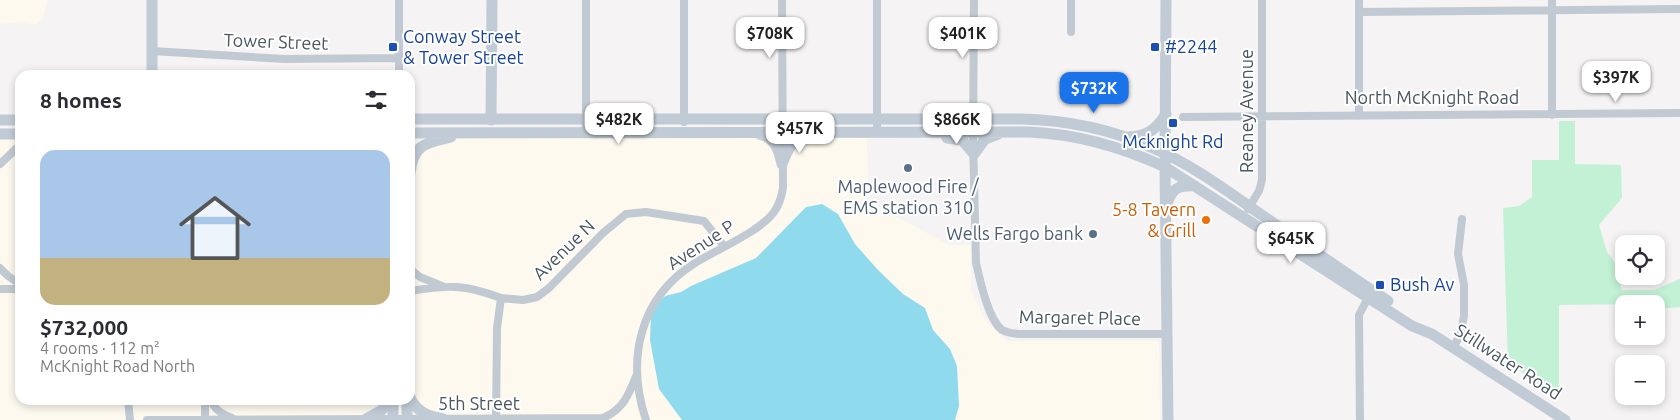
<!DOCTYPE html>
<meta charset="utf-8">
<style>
body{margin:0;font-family:Ubuntu,sans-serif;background:#f2f2f3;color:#2b2b33;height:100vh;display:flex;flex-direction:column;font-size:19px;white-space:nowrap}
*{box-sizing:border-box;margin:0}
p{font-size:16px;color:#7c7c81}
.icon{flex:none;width:28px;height:28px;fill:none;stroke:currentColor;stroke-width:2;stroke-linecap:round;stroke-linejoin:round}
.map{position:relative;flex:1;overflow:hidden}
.drawer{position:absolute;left:15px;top:70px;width:400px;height:335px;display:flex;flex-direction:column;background:#fff;border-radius:15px;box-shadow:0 2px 8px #0003}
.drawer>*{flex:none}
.controls{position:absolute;left:1615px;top:235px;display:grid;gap:10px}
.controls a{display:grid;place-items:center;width:50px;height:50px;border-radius:10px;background:#fff;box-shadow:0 2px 8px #0003;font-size:25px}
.price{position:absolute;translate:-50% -42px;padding:0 11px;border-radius:10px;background:#fff;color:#222;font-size:16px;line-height:32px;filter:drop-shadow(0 1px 2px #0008)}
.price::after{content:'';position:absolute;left:50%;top:30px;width:15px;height:11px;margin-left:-8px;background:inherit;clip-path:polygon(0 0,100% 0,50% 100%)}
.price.current{background:#1a73e8;color:#fff}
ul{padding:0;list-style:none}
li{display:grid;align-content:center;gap:10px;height:265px;padding:0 25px}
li+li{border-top:1px solid #e1e1e2}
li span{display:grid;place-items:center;height:155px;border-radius:15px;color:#555}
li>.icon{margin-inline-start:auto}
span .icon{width:90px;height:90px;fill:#fffc;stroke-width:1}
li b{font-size:21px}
h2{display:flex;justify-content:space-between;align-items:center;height:60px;padding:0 25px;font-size:21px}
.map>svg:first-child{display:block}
.commercial{fill:#fdf9ef}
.green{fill:#c3f1d5}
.water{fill:#90daee}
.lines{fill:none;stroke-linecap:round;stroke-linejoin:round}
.street{stroke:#c1cad2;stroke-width:8}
.secondary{stroke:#c1cbd6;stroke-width:11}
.transit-dot{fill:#1a4fb4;stroke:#fff;stroke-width:2}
.service-dot{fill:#5c6f8a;stroke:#fff;stroke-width:2}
.food-dot{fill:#e8710a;stroke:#fff;stroke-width:2}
.labels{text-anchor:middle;stroke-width:4;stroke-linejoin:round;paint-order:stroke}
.transit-label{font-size:18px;fill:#164399;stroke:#fff;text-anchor:start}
.street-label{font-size:18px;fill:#4a5661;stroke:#fff}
.service-label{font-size:18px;fill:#4e5e75;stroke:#fff}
.food-label{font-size:18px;fill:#c56008;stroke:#fff;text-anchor:end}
</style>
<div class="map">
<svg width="1680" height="420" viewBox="0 0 1680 420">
<rect width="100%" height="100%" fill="#f5f3f3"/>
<path class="commercial" d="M 0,0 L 47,0 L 43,19 L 35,25 L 19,22 L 0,24 Z
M 867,136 L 868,202 L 950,245 L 971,245 L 971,289 L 985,320 L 1007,341 L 1159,341 L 1160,420 L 0,420 L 0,138 L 20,138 L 20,400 L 410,400 L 410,138 Z"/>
<path class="green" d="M 1559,121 L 1575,121 L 1575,164 L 1621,165 L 1622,198 L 1599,225 L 1607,252 L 1614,261 L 1622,290 L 1654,290 L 1680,279 L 1680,307 L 1656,309 L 1656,304 L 1559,305 L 1559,397 L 1508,363 L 1503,208 L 1519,206 L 1532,197 L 1532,160 L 1559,160 Z"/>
<path class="water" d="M 822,204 L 838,214 L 855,244 L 878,270 L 903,294 L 925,308 L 933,330 L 950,349 L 957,366 L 959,406 L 955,420 L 682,420 L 659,389 L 650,340 L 651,315 L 653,308 L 665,296 L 681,292 L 691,286 L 756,258 L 806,207 Z"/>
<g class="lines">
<path class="street" d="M 684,0 L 684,122
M 974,0 L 973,139 L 976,263 C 980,280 988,319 1002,330 C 1008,333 1016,334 1022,334 L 1167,334
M 1359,0 L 1359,116
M 1359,12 L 1680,9
M 1071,32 L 1071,0
M 152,51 L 285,59 L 399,58
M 399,75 L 399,0
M 1552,115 L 1552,0
M 1183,117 L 1680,113
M 877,131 L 877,0
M 586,132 L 586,0
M 0,164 L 19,146 L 20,143
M 1248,209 L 1259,191 L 1262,180 L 1262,0
M 0,268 L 8,276 L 20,284
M 410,269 L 420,277 L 442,286
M 0,289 L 20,289
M 410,291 C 449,285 464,284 501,298
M 1453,347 L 1460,336 L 1464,316 L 1464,285 L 1458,254 L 1462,219
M 128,400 L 130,420
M 205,400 L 205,420
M 211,400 C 214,409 223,415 232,418
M 147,420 L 603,418 C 624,409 629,394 637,374
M 496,420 L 497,328 L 501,298 L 523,300 L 537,297 L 549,288 L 603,233 L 626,214 L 646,212 L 704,221 L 724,246
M 646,420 C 626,360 639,298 695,263 C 717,249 763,231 776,209 C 780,202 782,195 783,187 L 782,0
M 1360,420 L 1359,315 L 1370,294"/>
<path class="secondary" d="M 1166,0 L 1165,167 L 1168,420
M 152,75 L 152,0
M 410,119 L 1021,119 C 1067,120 1111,129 1153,148 C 1193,165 1230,193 1266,218 C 1307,246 1347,274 1388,301
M 0,120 L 20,120
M 491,120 L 492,0
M 410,133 L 1029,132 C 1077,134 1122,147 1165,167 L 1412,326 L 1432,334 L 1565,420
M 0,134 L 20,134
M 759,134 C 775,137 779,150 782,164
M 1127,137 C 1146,137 1156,130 1166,114
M 947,138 L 962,140 L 974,154 L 985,139 L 998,134
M 782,164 C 788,149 793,138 808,132
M 410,173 C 413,144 426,143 451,137
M 1167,204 C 1172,188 1179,185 1195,186
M 410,397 C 416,412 428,416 443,419
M 393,400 L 393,420
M 407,400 L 407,420
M 366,419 L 382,410 L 388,400"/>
</g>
<g class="transit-dot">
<rect x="388" y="42" width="10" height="10" rx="2.5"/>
<rect x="1150" y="42" width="10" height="10" rx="2.5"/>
<rect x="1168" y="118" width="10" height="10" rx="2.5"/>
<rect x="1375" y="280" width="10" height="10" rx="2.5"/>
</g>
<g class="service-dot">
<circle cx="908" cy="168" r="5"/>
<circle cx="1093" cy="234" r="5"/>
</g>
<circle class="food-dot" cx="1206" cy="220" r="5"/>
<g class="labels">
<g class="transit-label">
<text x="403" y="43">Conway Street<tspan x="403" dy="21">&amp; Tower Street</tspan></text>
<text x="1165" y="53">#2244</text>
<text x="1173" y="148" text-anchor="middle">Mcknight Rd</text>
<text x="1390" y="291">Bush Av</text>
</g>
<g class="street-label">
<text transform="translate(276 42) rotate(2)" y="6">Tower Street</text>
<text x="1432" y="104">North McKnight Road</text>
<text transform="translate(1247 111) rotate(-90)" y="6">Reaney Avenue</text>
<text transform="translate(701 245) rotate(-33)" y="6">Avenue P</text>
<text transform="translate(564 250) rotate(-44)" y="6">Avenue N</text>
<text transform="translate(1080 318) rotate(1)" y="6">Margaret Place</text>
<text transform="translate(1508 362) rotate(33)" y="6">Stillwater Road</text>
<text x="479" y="410">5th Street</text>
</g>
<g class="service-label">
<text x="908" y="193">Maplewood Fire /<tspan x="908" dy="21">EMS station 310</tspan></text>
<text x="1083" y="240" text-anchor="end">Wells Fargo bank</text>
</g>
<g class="food-label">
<text x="1196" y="216">5-8 Tavern<tspan x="1196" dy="21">&amp; Grill</tspan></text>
</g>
</g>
</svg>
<div class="controls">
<a><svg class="icon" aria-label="locate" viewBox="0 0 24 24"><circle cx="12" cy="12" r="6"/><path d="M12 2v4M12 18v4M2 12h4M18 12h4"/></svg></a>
<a>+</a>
<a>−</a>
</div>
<b class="price" style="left:770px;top:59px">$708K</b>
<b class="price" style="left:963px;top:59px">$401K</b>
<b class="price" style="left:1616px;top:103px">$397K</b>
<b class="price current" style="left:1094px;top:114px">$732K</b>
<b class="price" style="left:619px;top:145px">$482K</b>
<b class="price" style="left:957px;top:145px">$866K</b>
<b class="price" style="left:800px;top:154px">$457K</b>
<b class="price" style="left:1291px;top:264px">$645K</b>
<section class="drawer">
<h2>8 homes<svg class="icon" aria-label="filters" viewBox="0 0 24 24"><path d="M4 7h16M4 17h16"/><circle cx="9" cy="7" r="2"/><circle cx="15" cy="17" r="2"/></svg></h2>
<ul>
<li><span style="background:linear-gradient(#a9c7e8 70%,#c2b280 0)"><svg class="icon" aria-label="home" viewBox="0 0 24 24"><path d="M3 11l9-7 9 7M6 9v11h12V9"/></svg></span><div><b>$732,000</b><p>4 rooms · 112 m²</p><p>McKnight Road North</p></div></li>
</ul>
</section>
</div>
